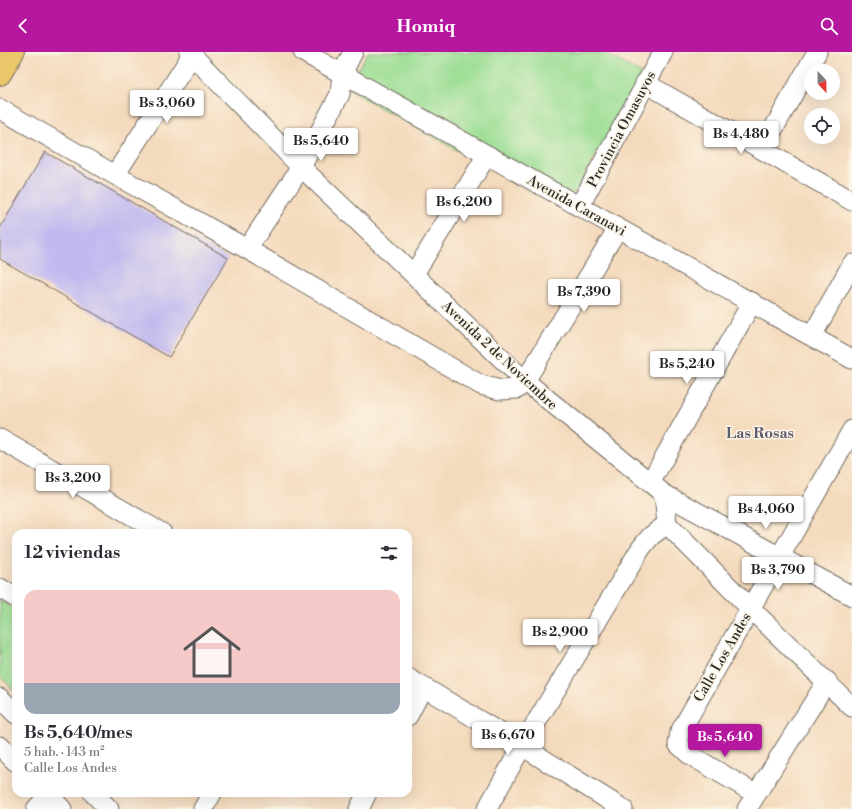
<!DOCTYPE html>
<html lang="es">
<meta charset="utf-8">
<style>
body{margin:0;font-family:"Libre Bodoni",serif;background:#f7f7f7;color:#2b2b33;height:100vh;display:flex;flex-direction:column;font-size:15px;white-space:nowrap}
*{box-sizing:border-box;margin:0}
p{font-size:13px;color:#7c7c81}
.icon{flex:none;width:22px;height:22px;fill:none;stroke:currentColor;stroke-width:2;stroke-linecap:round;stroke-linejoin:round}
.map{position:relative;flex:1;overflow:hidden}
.sheet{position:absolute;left:12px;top:477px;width:400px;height:268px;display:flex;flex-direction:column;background:#fff;border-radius:12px;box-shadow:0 4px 16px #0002}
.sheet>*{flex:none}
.needle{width:26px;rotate:158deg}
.tools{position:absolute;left:804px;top:12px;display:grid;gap:8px}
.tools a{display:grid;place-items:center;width:36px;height:36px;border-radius:50%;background:#fff;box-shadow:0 4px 16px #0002;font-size:20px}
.price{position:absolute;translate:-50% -34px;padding:0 9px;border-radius:4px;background:#fff;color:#222;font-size:13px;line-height:26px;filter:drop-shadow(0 1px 2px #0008)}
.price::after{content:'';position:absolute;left:50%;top:24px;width:12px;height:9px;margin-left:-6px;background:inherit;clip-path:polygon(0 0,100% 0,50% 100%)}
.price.on{background:#b5179e;color:#fff}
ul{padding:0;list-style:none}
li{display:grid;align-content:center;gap:8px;height:212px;padding:0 12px}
li span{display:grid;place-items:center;height:124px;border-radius:12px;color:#555}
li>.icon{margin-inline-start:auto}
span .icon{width:72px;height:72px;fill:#fffc;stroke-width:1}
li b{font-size:17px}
h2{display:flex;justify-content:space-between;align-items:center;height:48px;padding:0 12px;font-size:17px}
header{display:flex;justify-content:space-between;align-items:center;height:52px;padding:0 12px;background:#b5179e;color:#fff;font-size:18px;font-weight:700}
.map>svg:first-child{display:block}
.green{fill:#9cde95;stroke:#648460}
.building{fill:#c1b9ef}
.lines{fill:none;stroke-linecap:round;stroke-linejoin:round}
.minor-casing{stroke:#71685e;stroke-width:21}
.major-casing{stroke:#71685e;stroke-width:24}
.minor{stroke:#fff;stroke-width:19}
.major{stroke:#eac769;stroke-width:22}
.labels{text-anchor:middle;stroke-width:3;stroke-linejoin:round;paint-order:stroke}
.street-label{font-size:14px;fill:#2b2b2b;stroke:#fcf5e5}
.neighbourhood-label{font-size:15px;font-weight:bold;fill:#605d70;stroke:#fcf5e5}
</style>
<header><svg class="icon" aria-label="back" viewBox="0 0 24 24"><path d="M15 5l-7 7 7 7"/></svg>Homiq<svg class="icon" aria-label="search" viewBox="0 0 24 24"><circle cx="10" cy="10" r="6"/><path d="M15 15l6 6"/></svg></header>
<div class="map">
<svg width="852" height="757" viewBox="0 0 852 757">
<rect width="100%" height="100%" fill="#fcf5e5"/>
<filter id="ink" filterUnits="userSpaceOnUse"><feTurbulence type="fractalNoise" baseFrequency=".025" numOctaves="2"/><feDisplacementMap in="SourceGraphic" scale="8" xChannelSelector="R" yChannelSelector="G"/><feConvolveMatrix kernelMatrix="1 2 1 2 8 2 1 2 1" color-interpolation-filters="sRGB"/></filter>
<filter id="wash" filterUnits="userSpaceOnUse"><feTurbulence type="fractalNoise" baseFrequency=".012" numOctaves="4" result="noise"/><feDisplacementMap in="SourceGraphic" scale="16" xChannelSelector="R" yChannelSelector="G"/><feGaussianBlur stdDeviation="0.9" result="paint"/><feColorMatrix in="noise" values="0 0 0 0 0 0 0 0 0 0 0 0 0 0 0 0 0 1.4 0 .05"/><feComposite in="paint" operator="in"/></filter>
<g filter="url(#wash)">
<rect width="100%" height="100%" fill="#f4dabd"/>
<path class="green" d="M 368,0 L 603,0 L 642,22 L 565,158 L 347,37 Z
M 0,548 L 16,558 L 16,641 L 0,624 Z"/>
<g id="blocks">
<path class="building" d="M 45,100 L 228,206 L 169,305 L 0,207 L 0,176 Z"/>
</g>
</g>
<g filter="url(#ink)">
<use href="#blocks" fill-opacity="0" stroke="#71685e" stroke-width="1"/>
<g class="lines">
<defs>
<path id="minor" d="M 189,0 L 301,115 L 525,329 L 664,442 L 852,544
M 303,0 L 852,307
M 645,31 L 852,149
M 0,57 L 115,123 L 247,197 L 481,333 L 500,338 L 517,337 L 525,329 L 618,176
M 762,97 L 817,0
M 115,123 L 192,3
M 579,155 L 663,0
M 247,197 L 301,115 L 340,42 L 342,22 L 353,0
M 414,222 L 487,103
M 812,284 L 852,212
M 0,387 L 162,481
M 650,431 L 752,250
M 664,442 L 667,472 L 750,556 L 852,655
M 0,536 L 16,546
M 408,626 L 522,694 L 623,757
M 0,646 L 16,662
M 408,664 L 423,635
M 0,694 L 16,710
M 47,741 L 62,757
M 93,741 L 109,757
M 756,742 L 690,703 L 678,692 L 680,680 L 852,378
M 36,757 L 49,743
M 203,757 L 212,741
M 359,757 L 367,741
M 487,757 L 522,694 L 641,496 L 651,484 L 667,472
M 747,757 L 827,629"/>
<path id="major" d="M 0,22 L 13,0"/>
</defs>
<use href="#minor" class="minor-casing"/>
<use href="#major" class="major-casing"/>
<use href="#minor" class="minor"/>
<use href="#major" class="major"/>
</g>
</g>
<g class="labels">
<g class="street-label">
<text transform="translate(621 77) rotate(-62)" y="5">Provincia Omasuyos</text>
<text transform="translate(577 153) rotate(29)" y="5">Avenida Caranavi</text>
<text transform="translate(500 303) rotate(43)" y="5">Avenida 2 de Noviembre</text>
<text transform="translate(722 605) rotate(-60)" y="5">Calle Los Andes</text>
</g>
<g class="neighbourhood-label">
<text x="760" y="386">Las Rosas</text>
</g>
</g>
</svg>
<div class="tools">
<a><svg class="needle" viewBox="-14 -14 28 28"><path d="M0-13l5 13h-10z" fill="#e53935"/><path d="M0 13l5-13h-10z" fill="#7c7c81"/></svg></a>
<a><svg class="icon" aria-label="locate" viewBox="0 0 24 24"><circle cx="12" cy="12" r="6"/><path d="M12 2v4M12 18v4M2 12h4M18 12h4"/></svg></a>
</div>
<b class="price" style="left:167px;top:72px">Bs 3,060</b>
<b class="price" style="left:741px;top:103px">Bs 4,480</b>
<b class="price" style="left:321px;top:110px">Bs 5,640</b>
<b class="price" style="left:464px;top:171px">Bs 6,200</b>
<b class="price" style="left:584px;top:261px">Bs 7,390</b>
<b class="price" style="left:687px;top:333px">Bs 5,240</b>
<b class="price" style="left:73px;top:447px">Bs 3,200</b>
<b class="price" style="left:766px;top:478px">Bs 4,060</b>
<b class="price" style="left:778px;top:539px">Bs 3,790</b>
<b class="price" style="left:560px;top:601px">Bs 2,900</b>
<b class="price" style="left:508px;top:704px">Bs 6,670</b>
<b class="price on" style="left:725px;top:706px">Bs 5,640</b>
<section class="sheet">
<h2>12 viviendas<svg class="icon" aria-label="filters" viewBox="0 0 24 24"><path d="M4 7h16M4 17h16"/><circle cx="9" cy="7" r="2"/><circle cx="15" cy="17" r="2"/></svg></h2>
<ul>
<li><span style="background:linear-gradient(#f6c9c9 75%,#9aa5b1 0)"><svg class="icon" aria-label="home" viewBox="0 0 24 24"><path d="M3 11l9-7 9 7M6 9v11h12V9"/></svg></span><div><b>Bs 5,640/mes</b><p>5 hab. · 143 m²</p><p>Calle Los Andes</p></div></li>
</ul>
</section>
</div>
